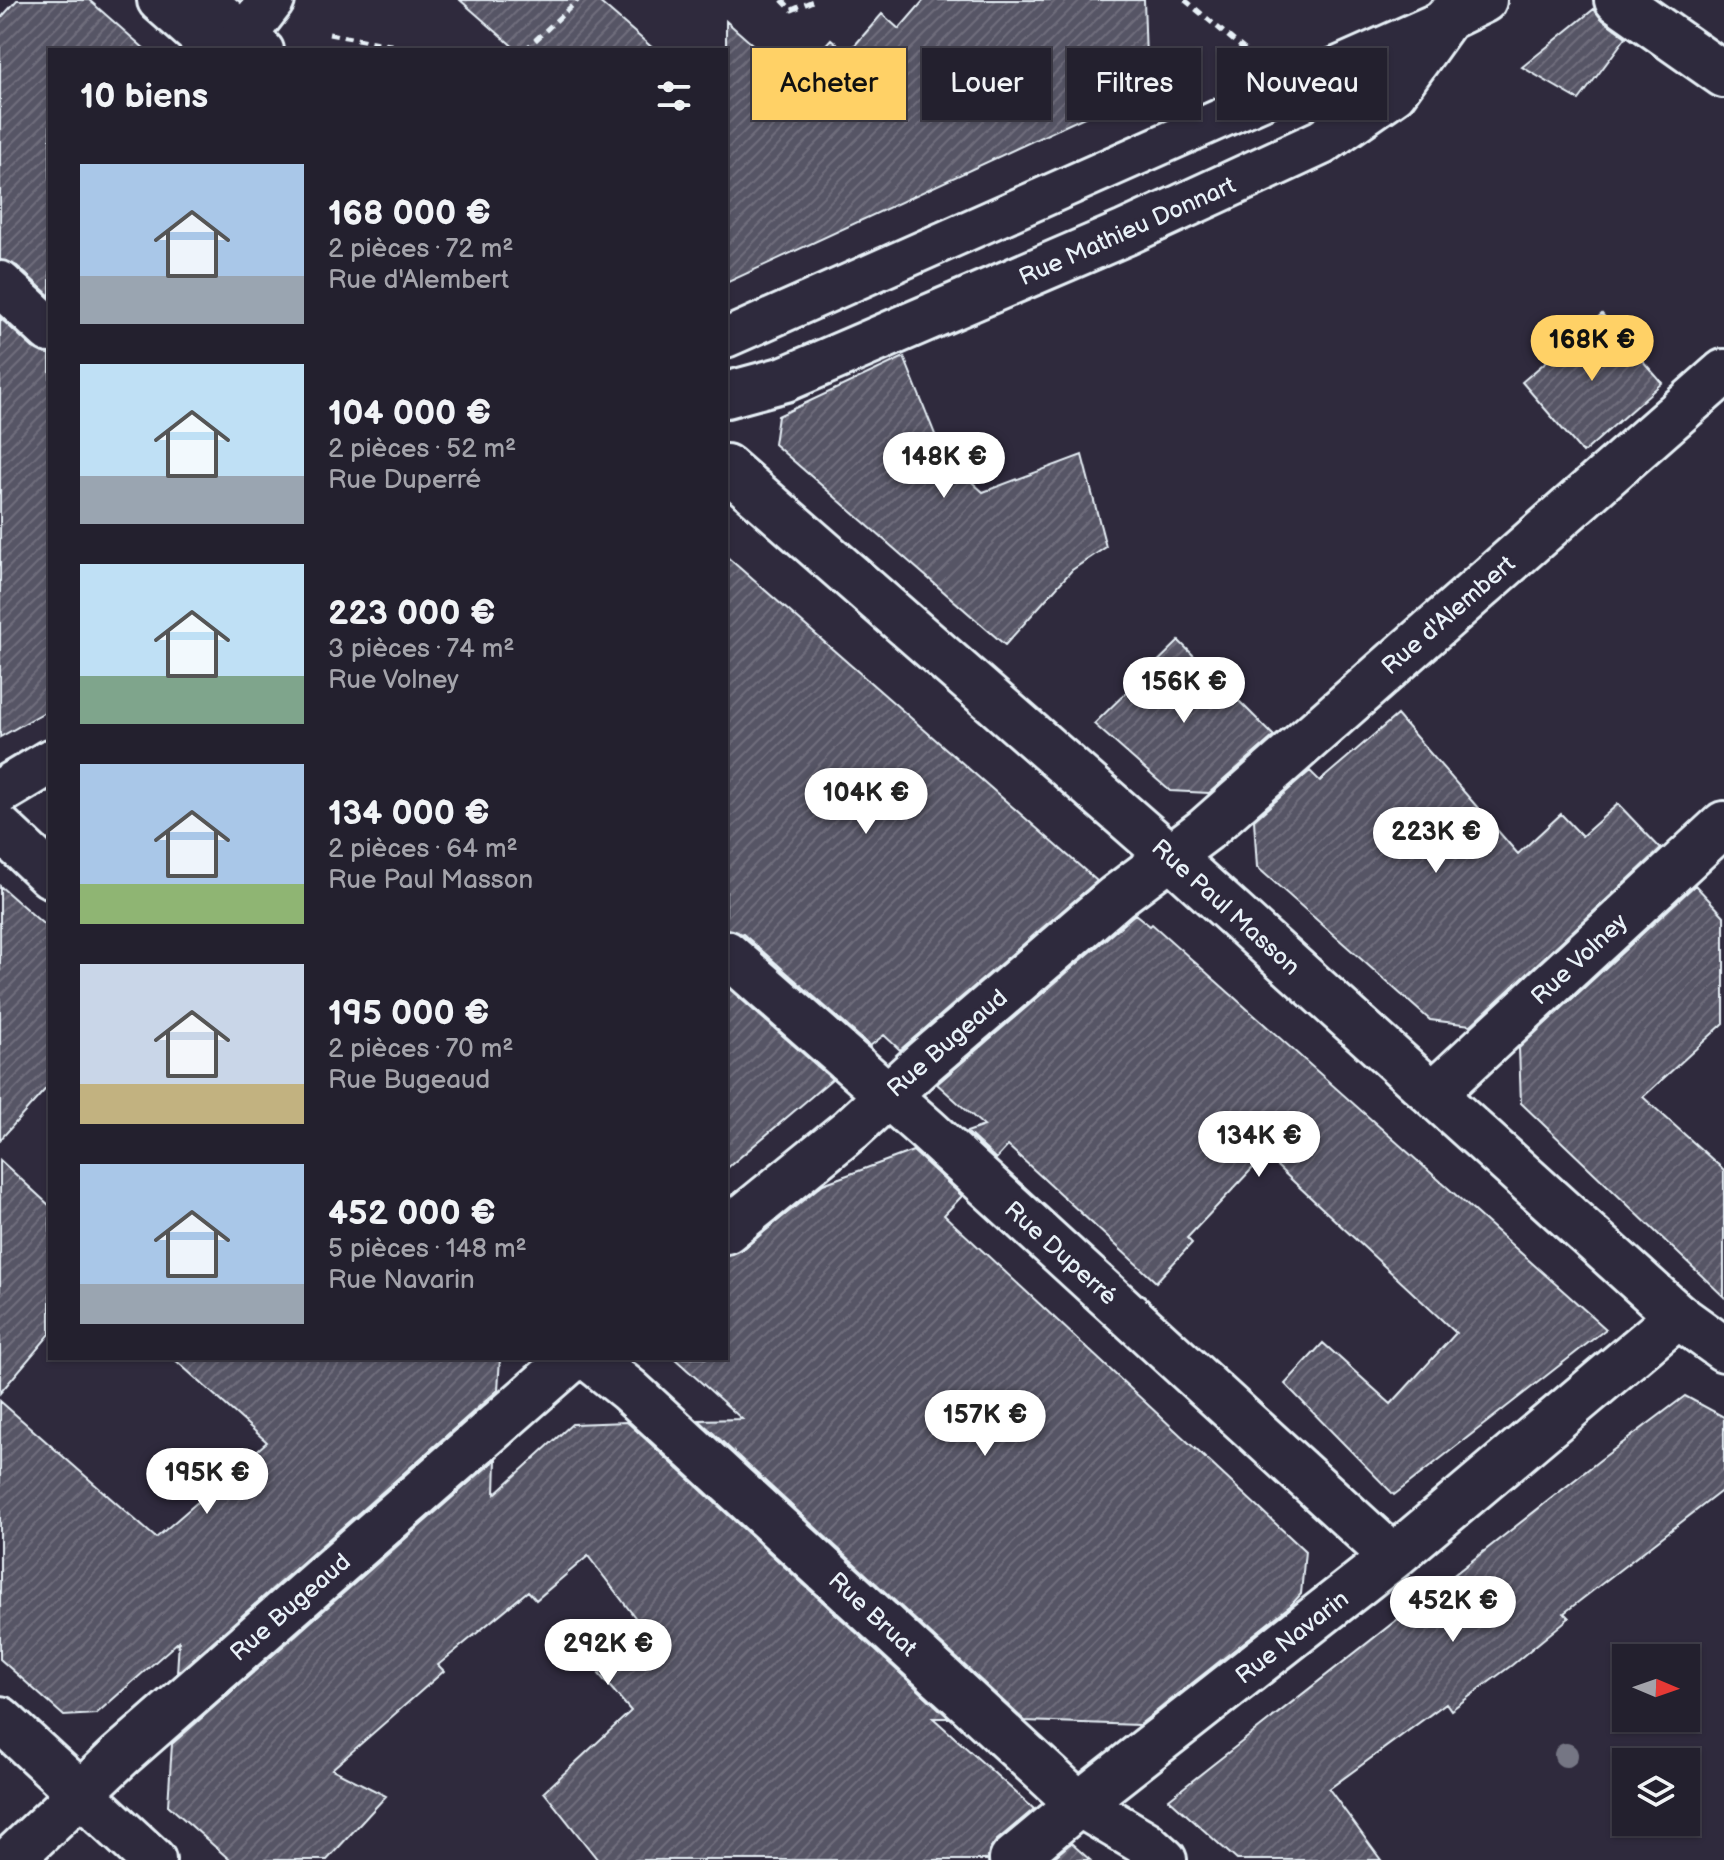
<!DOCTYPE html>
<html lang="fr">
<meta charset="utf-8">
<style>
body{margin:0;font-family:"Balsamiq Sans",sans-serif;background:#2b2836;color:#f1f3f6;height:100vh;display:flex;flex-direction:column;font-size:30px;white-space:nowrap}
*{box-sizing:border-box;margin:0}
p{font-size:26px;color:#a3a3aa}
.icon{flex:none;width:44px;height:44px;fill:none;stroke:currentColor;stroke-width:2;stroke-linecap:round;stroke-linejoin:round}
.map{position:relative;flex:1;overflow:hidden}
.drawer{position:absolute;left:48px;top:48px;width:680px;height:1312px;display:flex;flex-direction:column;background:#23202e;border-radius:0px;box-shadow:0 2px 6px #0004,0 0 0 2px #403e4a}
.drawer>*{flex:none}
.banner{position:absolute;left:752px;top:48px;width:760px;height:72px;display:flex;gap:16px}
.needle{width:52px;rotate:92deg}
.fabs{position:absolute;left:1612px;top:1644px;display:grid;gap:16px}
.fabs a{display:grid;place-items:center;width:88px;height:88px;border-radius:0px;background:#23202e;box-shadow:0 2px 6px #0004,0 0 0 2px #403e4a;font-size:40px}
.price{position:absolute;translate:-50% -68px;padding:0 18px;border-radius:28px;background:#fff;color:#222;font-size:26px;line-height:52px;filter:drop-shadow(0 2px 4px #0008)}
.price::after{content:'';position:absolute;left:50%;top:48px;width:24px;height:18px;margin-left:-12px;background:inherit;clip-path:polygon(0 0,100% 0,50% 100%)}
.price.on{background:#ffd166;color:#111}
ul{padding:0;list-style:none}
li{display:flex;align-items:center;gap:24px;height:200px;padding:0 32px}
li span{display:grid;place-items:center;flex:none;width:224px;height:160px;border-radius:0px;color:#555}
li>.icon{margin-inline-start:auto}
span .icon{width:96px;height:96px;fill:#fffc;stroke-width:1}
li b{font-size:34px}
h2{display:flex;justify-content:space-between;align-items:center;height:96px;padding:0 32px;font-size:34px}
.chip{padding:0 28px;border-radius:0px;background:#23202e;box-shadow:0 2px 6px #0004,0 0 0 2px #403e4a;font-size:28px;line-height:72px}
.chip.on{background:#ffd166;color:#111}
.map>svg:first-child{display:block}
.building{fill:url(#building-hatch);stroke:#e8f1f8;stroke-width:2}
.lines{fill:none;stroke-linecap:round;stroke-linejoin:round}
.lane-casing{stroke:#e8f1f8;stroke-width:44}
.street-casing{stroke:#e8f1f8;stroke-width:50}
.secondary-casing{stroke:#e8f1f8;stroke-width:50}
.path{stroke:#e8f1f8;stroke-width:5;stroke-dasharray:8 6;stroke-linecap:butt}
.lane{stroke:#2f2a3d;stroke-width:38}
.street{stroke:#2f2a3d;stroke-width:44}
.secondary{stroke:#2f2a3d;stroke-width:44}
.tree{fill:#757684}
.labels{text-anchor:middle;stroke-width:6;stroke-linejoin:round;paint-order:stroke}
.street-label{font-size:24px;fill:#e8f1f8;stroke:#2f2a3d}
</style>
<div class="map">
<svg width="1724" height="1860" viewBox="0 0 1724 1860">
<defs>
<pattern id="building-hatch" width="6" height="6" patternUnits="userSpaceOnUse" patternTransform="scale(2)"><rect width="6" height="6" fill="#575565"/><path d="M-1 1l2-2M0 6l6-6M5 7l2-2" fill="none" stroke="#6f6e7c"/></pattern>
</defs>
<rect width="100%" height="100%" fill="#2f2a3d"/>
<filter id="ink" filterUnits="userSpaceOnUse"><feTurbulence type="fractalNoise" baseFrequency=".0125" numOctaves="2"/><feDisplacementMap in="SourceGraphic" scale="16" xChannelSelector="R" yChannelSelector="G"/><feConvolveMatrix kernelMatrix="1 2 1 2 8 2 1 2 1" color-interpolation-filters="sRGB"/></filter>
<g filter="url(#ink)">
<path class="building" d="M 17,0 L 89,0 L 146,50 L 50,50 L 50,296 L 17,266 L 0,260 L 0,19 Z
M 460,0 L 597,0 L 655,50 L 517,50 Z
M 924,0 L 1144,0 L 1147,88 L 726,283 L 726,21 L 794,81 L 831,39 L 848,53 L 882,14 L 899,29 Z
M 1594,9 L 1603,20 L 1626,37 L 1579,100 L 1522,67 Z
M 1602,314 L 1662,383 L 1583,453 L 1522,382 Z
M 0,318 L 33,348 L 50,354 L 50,709 L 0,737 Z
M 904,357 L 944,457 L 983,492 L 1082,455 L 1106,547 L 1072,570 L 1005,645 L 774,444 L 778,416 Z
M 726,556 L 1097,881 L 900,1050 L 884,1035 L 870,1046 L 743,934 L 726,929 Z
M 1179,641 L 1274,736 L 1209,793 L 1170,791 L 1094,724 Z
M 1397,715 L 1518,854 L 1561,814 L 1582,836 L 1618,804 L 1661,849 L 1471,1025 L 1430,1020 L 1257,867 L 1254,820 L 1310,771 L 1320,781 Z
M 1695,885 L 1724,916 L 1724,1023 L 1643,1097 L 1724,1170 L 1724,1297 L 1521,1103 L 1519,1048 Z
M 0,886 L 50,930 L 50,1084 L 0,1140 Z
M 1135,914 L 1150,926 L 1152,924 L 1606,1329 L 1394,1495 L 1285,1384 L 1323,1343 L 1391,1404 L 1456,1333 L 1265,1155 L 1187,1238 L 1192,1243 L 1156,1282 L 1008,1146 L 996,1159 L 967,1132 L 984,1126 L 937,1084 Z
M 726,986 L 832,1079 L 726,1169 Z
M 913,1151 L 962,1196 L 944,1215 L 1305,1551 L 1301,1594 L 1290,1606 L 1139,1725 L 1025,1721 L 699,1420 L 742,1419 L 674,1358 L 726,1358 L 726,1255 L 742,1250 L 823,1184 Z
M 0,1160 L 50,1206 L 50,1334 L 0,1393 Z
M 173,1358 L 500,1358 L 498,1390 L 177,1673 L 179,1641 L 96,1714 L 64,1716 L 0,1659 L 0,1401 L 156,1538 L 267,1442 Z
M 1685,1396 L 1724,1417 L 1724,1489 L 1564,1613 L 1569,1618 L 1512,1665 L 1451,1710 L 1446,1703 L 1329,1789 L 1381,1860 L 1237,1860 L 1169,1799 L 1600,1460 Z
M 627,1422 L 949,1718 L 933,1718 L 1034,1809 L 996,1841 L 989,1851 L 988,1860 L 598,1860 L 544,1792 L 631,1711 L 599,1674 L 647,1633 L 588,1556 L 536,1600 L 528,1591 L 438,1665 L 444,1671 L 332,1769 L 386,1796 L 327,1860 L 230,1860 L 168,1805 L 172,1744 L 496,1459 L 495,1494 L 572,1424 Z
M 1071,1843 L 1090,1860 L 1051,1860 Z"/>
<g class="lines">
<defs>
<path id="lane" d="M 207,0 L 264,50
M 726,338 L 1447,18"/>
<path id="street" d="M 1617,0 L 1724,75
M 233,50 L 272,0
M 0,284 L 50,330
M 726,953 L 926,1129 L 1393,1557
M 1434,1093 L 1724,824
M 726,1231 L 851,1129 L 924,1062 L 1116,897 L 1205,830 L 1724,372
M 0,1719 L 153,1860
M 10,1860 L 120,1756 L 573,1358
M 1012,1860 L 1079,1804 L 1393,1557 L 1678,1316"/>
<path id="secondary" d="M 160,0 L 217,50
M 726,395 L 785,379 L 1125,233 L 1322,142 L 1394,92 L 1447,18 L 1484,0
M 726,467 L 1170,856 L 1678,1316 L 1724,1349
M 0,792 L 50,762
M 0,828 L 50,875
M 589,1358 L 629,1390 L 1079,1804 L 1145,1843 L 1164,1860"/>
</defs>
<use href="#lane" class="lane-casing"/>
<use href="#street" class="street-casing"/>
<use href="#secondary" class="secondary-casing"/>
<path class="path" d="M 782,0 L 792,10 L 815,0
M 1185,0 L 1246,51
M 329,34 L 418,50
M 525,50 L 578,0"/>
<use href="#lane" class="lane"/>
<use href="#street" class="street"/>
<use href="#secondary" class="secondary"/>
</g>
<circle class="tree" cx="1566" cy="1755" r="12"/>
</g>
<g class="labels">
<g class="street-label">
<text transform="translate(1127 231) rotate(-24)" y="8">Rue Mathieu Donnart</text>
<text transform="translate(1448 615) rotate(-41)" y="8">Rue d'Alembert</text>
<text transform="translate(1226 907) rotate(42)" y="8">Rue Paul Masson</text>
<text transform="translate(1579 959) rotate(-43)" y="8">Rue Volney</text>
<text transform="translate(947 1043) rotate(-41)" y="8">Rue Bugeaud</text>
<text transform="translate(1061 1253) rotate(42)" y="8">Rue Duperré</text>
<text transform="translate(290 1607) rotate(-41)" y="8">Rue Bugeaud</text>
<text transform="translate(873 1614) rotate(43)" y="8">Rue Bruat</text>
<text transform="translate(1292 1637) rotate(-38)" y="8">Rue Navarin</text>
</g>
</g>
</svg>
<div class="fabs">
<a><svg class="needle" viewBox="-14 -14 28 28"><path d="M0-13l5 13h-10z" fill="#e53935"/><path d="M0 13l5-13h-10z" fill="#a3a3aa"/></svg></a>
<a><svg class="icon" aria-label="layers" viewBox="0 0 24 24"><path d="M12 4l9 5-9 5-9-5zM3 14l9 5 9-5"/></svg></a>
</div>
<b class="price on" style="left:1592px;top:383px">168K €</b>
<b class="price" style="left:944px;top:500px">148K €</b>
<b class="price" style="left:1184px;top:725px">156K €</b>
<b class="price" style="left:866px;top:836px">104K €</b>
<b class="price" style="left:1436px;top:875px">223K €</b>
<b class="price" style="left:1259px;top:1179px">134K €</b>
<b class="price" style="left:985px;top:1458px">157K €</b>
<b class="price" style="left:207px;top:1516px">195K €</b>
<b class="price" style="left:1453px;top:1644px">452K €</b>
<b class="price" style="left:608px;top:1687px">292K €</b>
<div class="banner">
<a class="chip on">Acheter</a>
<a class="chip">Louer</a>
<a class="chip">Filtres</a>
<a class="chip">Nouveau</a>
</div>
<section class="drawer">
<h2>10 biens<svg class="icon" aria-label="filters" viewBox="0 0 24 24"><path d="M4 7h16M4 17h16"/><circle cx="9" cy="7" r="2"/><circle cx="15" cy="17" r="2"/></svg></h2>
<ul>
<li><span style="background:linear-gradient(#a9c7e8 70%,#9aa5b1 0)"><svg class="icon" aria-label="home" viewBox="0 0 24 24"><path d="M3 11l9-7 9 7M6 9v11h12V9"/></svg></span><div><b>168 000 €</b><p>2 pièces · 72 m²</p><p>Rue d'Alembert</p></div></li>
<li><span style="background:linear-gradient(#bfe0f5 70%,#9aa5b1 0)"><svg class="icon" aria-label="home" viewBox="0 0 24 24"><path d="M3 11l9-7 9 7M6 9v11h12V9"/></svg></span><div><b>104 000 €</b><p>2 pièces · 52 m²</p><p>Rue Duperré</p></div></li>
<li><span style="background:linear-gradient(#bfe0f5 70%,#7fa58c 0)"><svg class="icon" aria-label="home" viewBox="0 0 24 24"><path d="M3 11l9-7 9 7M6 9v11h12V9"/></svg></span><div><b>223 000 €</b><p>3 pièces · 74 m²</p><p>Rue Volney</p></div></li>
<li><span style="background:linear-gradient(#a9c7e8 75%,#8fb573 0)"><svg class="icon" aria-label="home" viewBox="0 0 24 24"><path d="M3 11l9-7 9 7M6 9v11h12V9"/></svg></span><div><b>134 000 €</b><p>2 pièces · 64 m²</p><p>Rue Paul Masson</p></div></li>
<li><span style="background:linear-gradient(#c9d6e8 75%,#c2b280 0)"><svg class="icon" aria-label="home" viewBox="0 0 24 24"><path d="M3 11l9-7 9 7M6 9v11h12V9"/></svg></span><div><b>195 000 €</b><p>2 pièces · 70 m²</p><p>Rue Bugeaud</p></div></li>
<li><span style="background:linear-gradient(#a9c7e8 75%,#9aa5b1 0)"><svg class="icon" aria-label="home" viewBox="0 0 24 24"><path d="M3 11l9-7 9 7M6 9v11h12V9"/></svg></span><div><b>452 000 €</b><p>5 pièces · 148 m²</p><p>Rue Navarin</p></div></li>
</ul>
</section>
</div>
